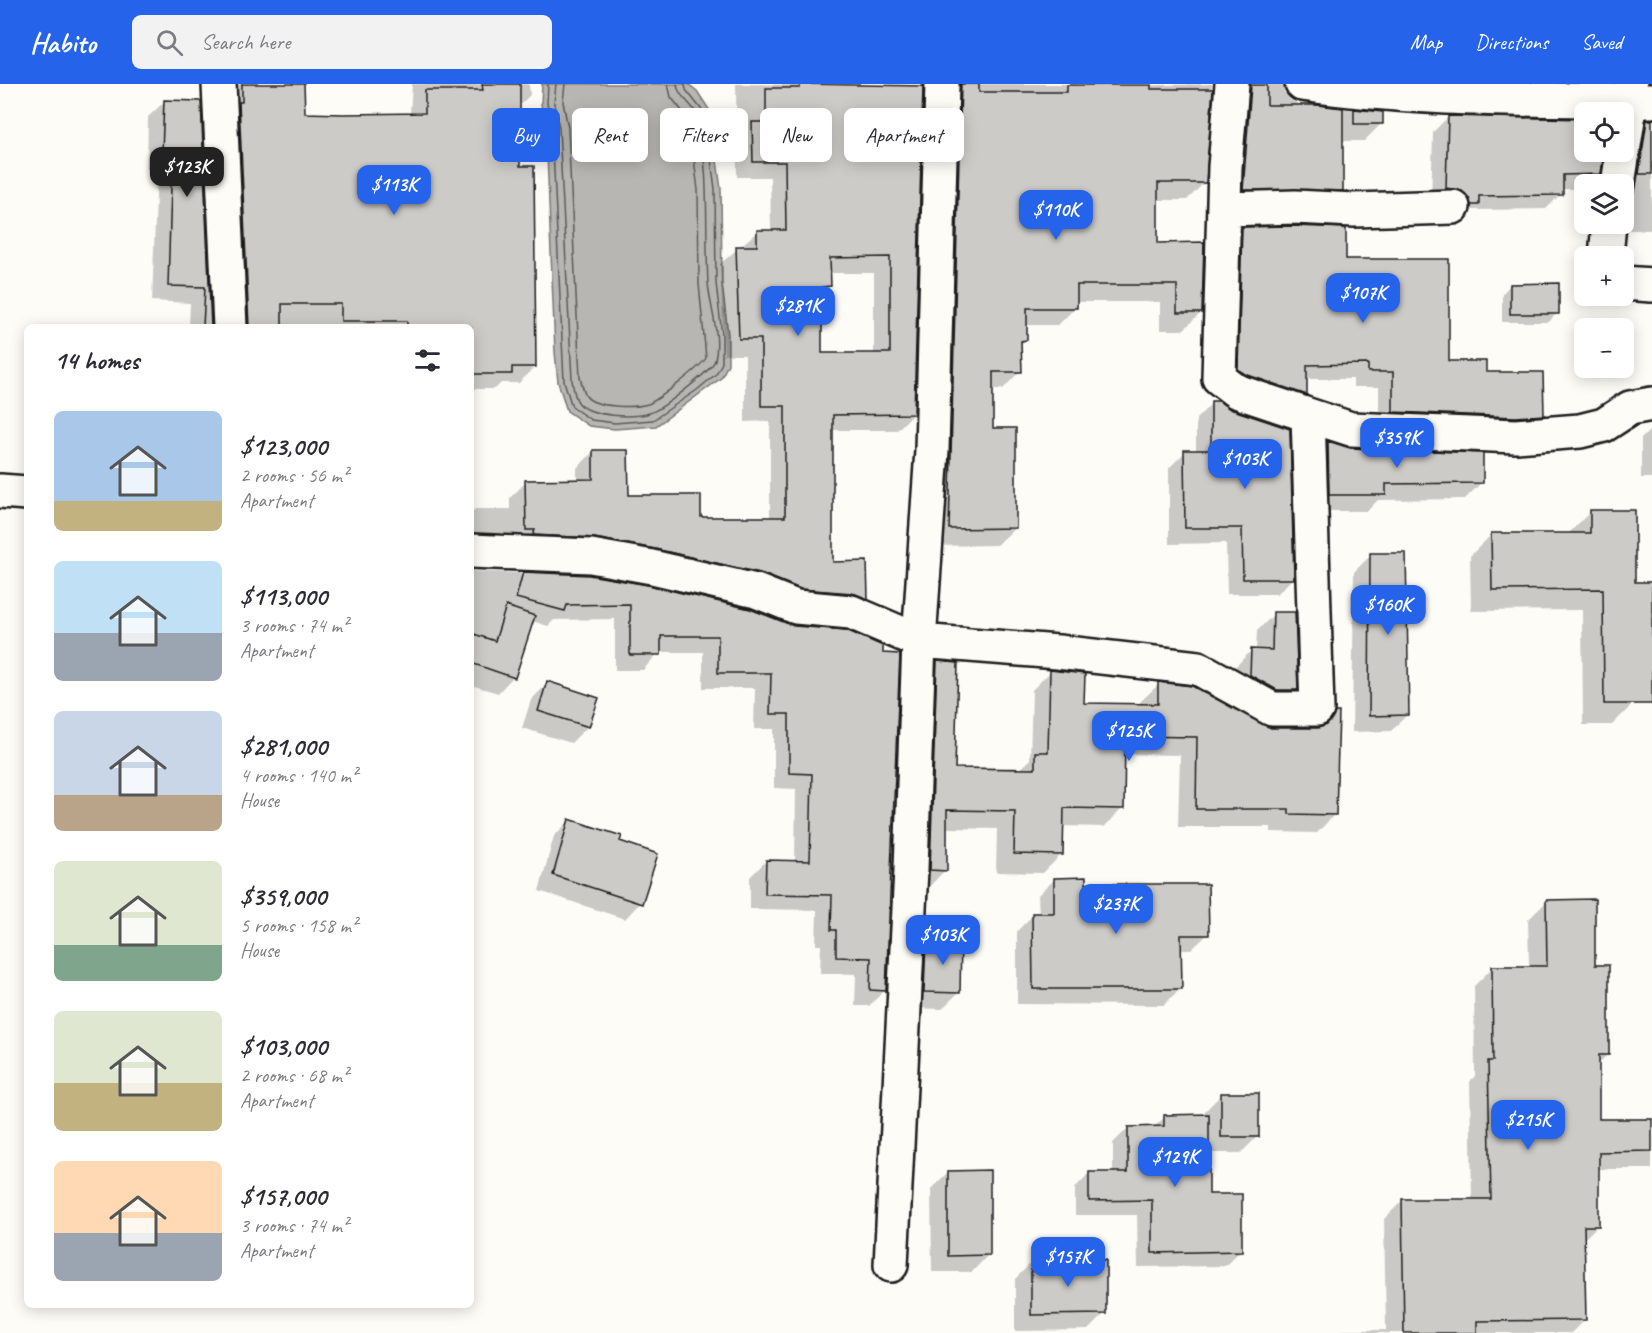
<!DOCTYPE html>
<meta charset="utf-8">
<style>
body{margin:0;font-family:Caveat,sans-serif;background:#f2f2f3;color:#2b2b33;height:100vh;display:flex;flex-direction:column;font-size:22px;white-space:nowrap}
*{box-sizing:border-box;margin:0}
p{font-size:20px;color:#7c7c81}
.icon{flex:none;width:33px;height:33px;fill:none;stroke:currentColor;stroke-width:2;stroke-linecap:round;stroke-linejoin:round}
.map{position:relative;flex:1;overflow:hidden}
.panel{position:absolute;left:24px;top:240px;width:450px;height:984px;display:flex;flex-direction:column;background:#fff;border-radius:9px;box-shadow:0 3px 15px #0003}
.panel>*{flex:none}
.top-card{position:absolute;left:492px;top:24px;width:570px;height:54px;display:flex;gap:12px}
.controls{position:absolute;left:1574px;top:18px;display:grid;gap:12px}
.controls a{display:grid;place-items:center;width:60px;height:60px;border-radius:9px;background:#fff;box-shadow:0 3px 15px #0003;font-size:30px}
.price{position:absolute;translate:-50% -51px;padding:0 14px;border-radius:12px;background:#2563eb;color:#fff;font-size:20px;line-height:39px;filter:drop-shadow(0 2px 3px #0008)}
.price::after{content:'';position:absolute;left:50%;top:36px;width:18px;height:14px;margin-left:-9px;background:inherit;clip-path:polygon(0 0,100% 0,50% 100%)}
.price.on{background:#222;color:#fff}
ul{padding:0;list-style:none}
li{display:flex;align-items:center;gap:18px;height:150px;padding:0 30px}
li span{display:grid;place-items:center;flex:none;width:168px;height:120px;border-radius:9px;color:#555}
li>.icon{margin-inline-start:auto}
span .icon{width:72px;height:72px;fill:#fffc;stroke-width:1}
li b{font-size:26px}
h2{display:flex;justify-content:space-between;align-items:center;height:72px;padding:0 30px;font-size:26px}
.pill{padding:0 21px;border-radius:9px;background:#fff;box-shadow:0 3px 15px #0003;font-size:21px;line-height:54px}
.pill.on{background:#2563eb;color:#fff}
header{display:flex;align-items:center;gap:36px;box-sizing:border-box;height:84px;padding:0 30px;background:#2563eb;color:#fff}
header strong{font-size:28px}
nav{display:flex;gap:33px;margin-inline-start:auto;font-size:21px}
.search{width:420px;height:54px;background:#f2f2f3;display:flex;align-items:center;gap:15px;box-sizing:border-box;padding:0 21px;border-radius:9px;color:#7c7c81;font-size:22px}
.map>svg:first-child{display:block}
.water{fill:#b7b6b2;stroke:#797876;stroke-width:1.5}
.shadow{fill:#0003;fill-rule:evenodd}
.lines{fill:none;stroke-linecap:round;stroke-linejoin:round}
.shore{stroke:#5a5a58;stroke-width:1.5}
.building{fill:#cccbc8;stroke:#1c1c1c;stroke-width:1.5;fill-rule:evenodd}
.minor-casing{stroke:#1c1c1c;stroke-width:38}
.minor{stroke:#fdfcf7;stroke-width:33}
</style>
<header>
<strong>Habito</strong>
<div class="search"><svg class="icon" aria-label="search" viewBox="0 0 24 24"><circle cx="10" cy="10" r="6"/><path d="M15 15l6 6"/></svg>Search here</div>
<nav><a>Map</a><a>Directions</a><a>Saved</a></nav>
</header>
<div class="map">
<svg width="1652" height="1249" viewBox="0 0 1652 1249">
<rect width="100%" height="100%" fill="#fdfcf7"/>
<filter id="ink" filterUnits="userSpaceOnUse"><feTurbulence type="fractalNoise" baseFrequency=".0167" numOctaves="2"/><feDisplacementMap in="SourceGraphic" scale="12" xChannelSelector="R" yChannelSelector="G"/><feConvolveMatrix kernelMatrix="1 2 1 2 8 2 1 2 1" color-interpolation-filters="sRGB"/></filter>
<g filter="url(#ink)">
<path class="water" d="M 542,0 L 688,0 L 697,7 L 710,27 L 721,105 L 722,199 L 728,250 L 728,280 L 721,294 L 656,342 L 615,345 L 589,342 L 567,327 L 558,298 L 555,268 L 546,45 L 541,20 Z"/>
<path class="shadow" d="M 226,0 L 303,0 L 303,31 L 410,30 L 412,0 L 529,0 L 530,11 L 519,22 L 519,84 L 535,283 L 519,299 L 501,299 L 495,305 L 471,305 L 471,243 L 233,243 Z
M 736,0 L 922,3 L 913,330 L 897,346 L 831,346 L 831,479 L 866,514 L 850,530 L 471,464 L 471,429 L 475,425 L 510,425 L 510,414 L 526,398 L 577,397 L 577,384 L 593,368 L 627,413 L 700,435 L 770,435 L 770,337 L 745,338 L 745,271 L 724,271 L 720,180 L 758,147 L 771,147 L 770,93 L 737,93 ZM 829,189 L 874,189 L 874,271 L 821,271 L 820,211 L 829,202 Z
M 934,0 L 1078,0 L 1078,3 L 1212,0 L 1204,99 L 1187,116 L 1156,116 L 1157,160 L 1201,229 L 1183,246 L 1160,246 L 1160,218 L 1075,218 L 1076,223 L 1058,241 L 1025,241 L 1025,256 L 1020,261 L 1020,287 L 1003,305 L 992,305 L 992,345 L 1015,444 L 997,461 L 932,462 Z
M 1220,0 L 1282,0 L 1284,8 L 1290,16 L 1299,20 L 1382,29 L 1382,39 L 1364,57 L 1341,57 L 1341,106 L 1324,124 L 1226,123 Z
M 165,17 L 200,18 L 210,243 L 189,243 L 190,219 L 152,217 L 157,85 L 147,85 L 148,33 Z
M 1448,33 L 1584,36 L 1584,68 L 1603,68 L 1599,90 L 1588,100 L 1584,100 L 1584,105 L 1561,105 L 1561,110 L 1546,125 L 1472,126 L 1463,135 L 1431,119 L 1433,48 Z
M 1652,36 L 1652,146 L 1613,146 L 1623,140 L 1623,100 L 1630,55 L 1648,37 Z
M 1243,145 L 1344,176 L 1447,278 L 1485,290 L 1542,330 L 1527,346 L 1379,343 L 1379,303 L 1353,303 L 1353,295 L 1306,295 L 1306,310 L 1290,326 L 1229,305 L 1227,160 Z
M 1510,201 L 1557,229 L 1549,238 L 1502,238 L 1502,210 Z
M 1212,319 L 1293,494 L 1277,510 L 1227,510 L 1226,459 L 1169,460 L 1169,384 L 1185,368 L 1196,368 L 1196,335 Z
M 1652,344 L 1652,394 L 1641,394 L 1641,355 Z
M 1328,359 L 1350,365 L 1482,398 L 1465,415 L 1378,416 L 1367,427 L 1313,427 L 1311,376 Z
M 1591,427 L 1633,620 L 1612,641 L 1583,641 L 1582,526 L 1471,527 L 1470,472 L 1492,450 L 1569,449 Z
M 1371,471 L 1408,630 L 1391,647 L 1352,648 L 1354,488 Z
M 471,487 L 589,492 L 794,543 L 885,906 L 869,922 L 855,922 L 856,890 L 820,889 L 821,861 L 816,861 L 817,826 L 750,825 L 750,793 L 766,777 L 795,778 L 796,705 L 774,704 L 774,645 L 754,645 L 755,604 L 703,604 L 703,568 L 659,568 L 643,586 L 615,586 L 615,535 L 554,536 L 548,542 L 532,537 L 513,593 L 498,609 L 471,601 Z
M 1274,530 L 1296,606 L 1279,623 L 1233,608 L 1234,584 L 1251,567 L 1256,567 L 1257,547 Z
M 938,579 L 954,685 L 1019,687 L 1030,675 L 1032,606 L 1050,588 L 1083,621 L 1140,622 L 1140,618 L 1159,600 L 1271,645 L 1321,644 L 1335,630 L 1335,730 L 1317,749 L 1271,748 L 1271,743 L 1178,743 L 1180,671 L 1123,670 L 1122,725 L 1104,743 L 1062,742 L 1061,771 L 1043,789 L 996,788 L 997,745 L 946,744 L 945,786 L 927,805 L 912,804 L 919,597 Z
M 548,599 L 588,642 L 571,659 L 522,644 L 531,616 Z
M 569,737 L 618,758 L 640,819 L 625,835 L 539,807 L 554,752 Z
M 1055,795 L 1084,802 L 1208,850 L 1191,866 L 1180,866 L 1180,905 L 1164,921 L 1017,920 L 1017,847 L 1033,831 L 1039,831 L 1038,811 Z
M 1547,817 L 1594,883 L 1608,970 L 1597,981 L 1597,1036 L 1652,1036 L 1652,1085 L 1598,1085 L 1598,1141 L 1583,1156 L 1584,1236 L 1571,1249 L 1341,1249 L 1343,1246 L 1386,1246 L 1384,1135 L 1403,1116 L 1472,1116 L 1470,997 L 1475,992 L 1474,902 L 1493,883 L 1529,883 L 1528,836 Z
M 927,857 L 959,908 L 942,925 L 907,924 L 910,874 Z
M 1221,1011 L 1258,1052 L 1241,1069 L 1208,1069 L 1208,1111 L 1240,1167 L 1225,1182 L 1138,1183 L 1137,1131 L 1075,1131 L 1075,1104 L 1089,1089 L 1113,1089 L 1113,1059 L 1128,1044 L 1153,1044 L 1165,1033 L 1204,1032 L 1204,1028 Z
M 948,1088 L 989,1170 L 972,1188 L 932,1188 L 931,1105 Z
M 1032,1178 L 1105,1229 L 1088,1246 L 1015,1247 L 1015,1195 Z"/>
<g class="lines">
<path class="shore" d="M 548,0 L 547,19 L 552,45 L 564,297 L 572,323 L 591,336 L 615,339 L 653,336 L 697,306 L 716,290 L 722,279 L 722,251 L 716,199 L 715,105 L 705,30 L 686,6 L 685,0
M 556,0 L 554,19 L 559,44 L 572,296 C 573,302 574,312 578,318 C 588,333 637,335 652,328 C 663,324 712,287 715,276 C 721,252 710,223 708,199 C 705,144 710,88 698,34 C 695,20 678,14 677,0
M 565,0 L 563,18 L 568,44 L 580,294 C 582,299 583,307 586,312 C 594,324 635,324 648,320 C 658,316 701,283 706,274 L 699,200 L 698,106 L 689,36 L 671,13 L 668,0"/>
</g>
<path class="building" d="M 242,0 L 304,0 L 305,29 L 343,30 L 425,29 L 425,6 L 483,6 L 482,0 L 520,0 L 520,82 L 534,82 L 536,283 L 512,283 L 512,290 L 471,290 L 471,243 L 407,243 L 407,237 L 341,237 L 341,220 L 282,220 L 282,243 L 249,243 L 239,18 L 242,18 Z
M 800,0 L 923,2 L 914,330 L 833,331 L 833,478 L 867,477 L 868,515 L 853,509 L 800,505 L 760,489 L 655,465 L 594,454 L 533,451 L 535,446 L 526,446 L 525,396 L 593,395 L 593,366 L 628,366 L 629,411 L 701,411 L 701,433 L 785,433 L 785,322 L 761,322 L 761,255 L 739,255 L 736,162 L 757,162 L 757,146 L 786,146 L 785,78 L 753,78 L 752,38 L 766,38 L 766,4 L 800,4 ZM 890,173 L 890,269 L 822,269 L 822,203 L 831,202 L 830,174 Z
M 961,0 L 979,0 L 979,8 L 1067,8 L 1067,1 L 1151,1 L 1151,5 L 1213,5 L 1206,99 L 1158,99 L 1158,159 L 1204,158 L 1202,229 L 1177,229 L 1177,201 L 1077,201 L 1077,224 L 1027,224 L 1027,256 L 1021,257 L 1022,288 L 993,288 L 993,344 L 1016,344 L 1016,444 L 949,445 Z
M 1251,1 L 1267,1 L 1267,21 L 1317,21 L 1343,24 L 1343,107 L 1243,106 Z
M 164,16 L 201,17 L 211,243 L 203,243 L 205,203 L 168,202 L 172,70 L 162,69 Z
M 1354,25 L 1383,28 L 1383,40 L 1354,40 Z
M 1448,32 L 1584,35 L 1584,68 L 1604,68 L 1601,90 L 1563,91 L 1563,111 L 1479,112 L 1479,121 L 1471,121 L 1462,107 L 1446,104 Z
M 1647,36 L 1652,36 L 1652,90 L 1639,90 Z
M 1295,142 L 1346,144 L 1346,175 L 1449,175 L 1449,277 L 1486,277 L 1486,288 L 1543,288 L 1544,331 L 1516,333 L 1393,328 L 1393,288 L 1368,288 L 1368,280 L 1307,281 L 1307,311 L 1245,290 L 1238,285 L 1242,143 Z
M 1559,199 L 1559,230 L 1510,230 L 1510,200 Z
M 1211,317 L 1219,317 L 1230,325 L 1290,345 L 1294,495 L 1243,495 L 1242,444 L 1185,444 L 1184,366 L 1211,366 Z
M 1328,357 L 1350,364 L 1483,369 L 1483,399 L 1386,400 L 1386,411 L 1329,411 Z
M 1590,426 L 1635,426 L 1635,498 L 1652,498 L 1652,620 L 1604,620 L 1603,505 L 1492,506 L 1491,449 L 1590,449 Z
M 1370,469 L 1406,469 L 1409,631 L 1369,632 Z
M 523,488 L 589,491 L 648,501 L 750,525 L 794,542 L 846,546 L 883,562 L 883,569 L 900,570 L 886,907 L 870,906 L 871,874 L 836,873 L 836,846 L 831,846 L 832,811 L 765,810 L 766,776 L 810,777 L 812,690 L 789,689 L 789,630 L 770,630 L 771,589 L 718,589 L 718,552 L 661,552 L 661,571 L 630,571 L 630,520 L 567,521 L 565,527 L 516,514 Z
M 506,522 L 535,532 L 515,594 L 471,579 L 471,549 L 495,557 Z
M 1273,528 L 1295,528 L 1298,606 L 1277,606 L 1250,591 L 1251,565 L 1272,566 Z
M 937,577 L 958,579 L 955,684 L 1035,685 L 1035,668 L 1048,668 L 1050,586 L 1085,590 L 1084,619 L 1158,620 L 1158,598 L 1192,602 L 1271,644 L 1318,644 L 1327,641 L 1335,628 L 1339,628 L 1336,731 L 1289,730 L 1289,725 L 1196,725 L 1197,653 L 1125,652 L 1124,725 L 1064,724 L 1063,771 L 1014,770 L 1015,727 L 947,726 L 947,787 L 930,786 Z
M 547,597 L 599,614 L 589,643 L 538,627 Z
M 569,735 L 622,752 L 620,757 L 658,770 L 642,820 L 553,791 Z
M 1086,793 L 1086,800 L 1208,800 L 1209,851 L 1181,851 L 1182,905 L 1033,905 L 1032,829 L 1054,829 L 1054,794 Z
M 1595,815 L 1595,881 L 1609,881 L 1609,971 L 1599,971 L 1599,1035 L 1652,1035 L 1652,1067 L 1599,1068 L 1599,1142 L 1584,1142 L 1586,1236 L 1477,1237 L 1477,1249 L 1404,1249 L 1402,1115 L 1491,1115 L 1488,977 L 1493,977 L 1492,882 L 1547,882 L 1546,816 Z
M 926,855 L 961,856 L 960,909 L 924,908 Z
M 1221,1009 L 1259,1009 L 1259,1053 L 1221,1053 Z
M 1209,1030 L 1209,1110 L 1242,1110 L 1242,1167 L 1152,1169 L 1152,1116 L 1089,1117 L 1089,1088 L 1128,1088 L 1128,1043 L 1164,1042 L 1164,1031 Z
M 990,1086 L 990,1171 L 948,1172 L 948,1087 Z
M 1106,1176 L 1106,1230 L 1031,1231 L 1031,1177 Z"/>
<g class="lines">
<defs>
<path id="minor" d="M 219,0 L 230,243
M 942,0 L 932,366 L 919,557 L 1058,568 L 1198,584 L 1272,625 L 1317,625 L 1308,331 L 1236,307 L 1219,294 L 1225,83 L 1232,0
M 1302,0 C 1417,17 1535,15 1652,17
M 1618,100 L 1631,16 L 1630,0
M 1224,125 L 1295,123 L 1354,126 L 1453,123
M 1606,172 L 1609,140
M 1623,199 L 1652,201
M 1308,331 L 1351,345 L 1516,352 L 1580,347 L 1604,341 L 1630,324 L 1652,320
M 0,407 L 27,409
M 471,467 L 591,472 L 652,483 L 756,507 L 796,523 L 851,528 L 919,557 L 911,785 L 891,1181"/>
</defs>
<use href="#minor" class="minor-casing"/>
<use href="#minor" class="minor"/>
</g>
</g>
</svg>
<div class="controls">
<a><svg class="icon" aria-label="locate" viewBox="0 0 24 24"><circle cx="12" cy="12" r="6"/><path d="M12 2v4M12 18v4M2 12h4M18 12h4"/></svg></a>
<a><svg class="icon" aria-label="layers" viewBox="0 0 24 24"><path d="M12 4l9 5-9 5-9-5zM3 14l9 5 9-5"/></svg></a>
<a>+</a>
<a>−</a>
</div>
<b class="price on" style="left:187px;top:114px">$123K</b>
<b class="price" style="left:394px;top:132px">$113K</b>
<b class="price" style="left:1056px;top:157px">$110K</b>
<b class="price" style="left:1363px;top:240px">$107K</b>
<b class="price" style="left:798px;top:253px">$281K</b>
<b class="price" style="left:1397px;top:385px">$359K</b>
<b class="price" style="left:1245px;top:406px">$103K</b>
<b class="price" style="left:1388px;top:552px">$160K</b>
<b class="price" style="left:1129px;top:678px">$125K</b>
<b class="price" style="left:1116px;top:851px">$237K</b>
<b class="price" style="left:943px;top:882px">$103K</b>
<b class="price" style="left:1528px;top:1067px">$215K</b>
<b class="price" style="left:1175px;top:1104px">$129K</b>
<b class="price" style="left:1068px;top:1204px">$157K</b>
<div class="top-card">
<a class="pill on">Buy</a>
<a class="pill">Rent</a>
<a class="pill">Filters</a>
<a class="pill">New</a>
<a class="pill">Apartment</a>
</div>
<section class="panel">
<h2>14 homes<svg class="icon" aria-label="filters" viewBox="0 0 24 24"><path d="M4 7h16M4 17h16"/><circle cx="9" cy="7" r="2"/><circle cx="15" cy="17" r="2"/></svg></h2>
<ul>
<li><span style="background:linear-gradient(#a9c7e8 75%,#c2b280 0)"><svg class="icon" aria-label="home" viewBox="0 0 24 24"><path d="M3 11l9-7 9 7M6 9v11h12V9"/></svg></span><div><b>$123,000</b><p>2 rooms · 56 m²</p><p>Apartment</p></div></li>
<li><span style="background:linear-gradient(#bfe0f5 60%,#9aa5b1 0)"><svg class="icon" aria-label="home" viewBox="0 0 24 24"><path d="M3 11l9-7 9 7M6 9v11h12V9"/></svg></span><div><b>$113,000</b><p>3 rooms · 74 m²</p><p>Apartment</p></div></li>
<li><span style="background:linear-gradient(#c9d6e8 70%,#b9a48a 0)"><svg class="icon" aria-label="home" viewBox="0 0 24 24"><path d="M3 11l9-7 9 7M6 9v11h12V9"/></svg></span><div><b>$281,000</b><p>4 rooms · 140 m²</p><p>House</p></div></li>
<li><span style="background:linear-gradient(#dfe7d0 70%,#7fa58c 0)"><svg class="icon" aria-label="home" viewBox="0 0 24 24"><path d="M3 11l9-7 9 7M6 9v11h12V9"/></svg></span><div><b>$359,000</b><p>5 rooms · 158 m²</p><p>House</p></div></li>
<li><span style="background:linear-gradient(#dfe7d0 60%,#c2b280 0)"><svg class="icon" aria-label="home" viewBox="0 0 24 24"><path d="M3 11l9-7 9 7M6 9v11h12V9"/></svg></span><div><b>$103,000</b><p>2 rooms · 68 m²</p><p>Apartment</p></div></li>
<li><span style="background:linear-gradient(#ffd9b3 60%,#9aa5b1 0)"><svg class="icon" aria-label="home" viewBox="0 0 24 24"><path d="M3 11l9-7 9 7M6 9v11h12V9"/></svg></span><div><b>$157,000</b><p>3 rooms · 74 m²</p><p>Apartment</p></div></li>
</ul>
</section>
</div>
